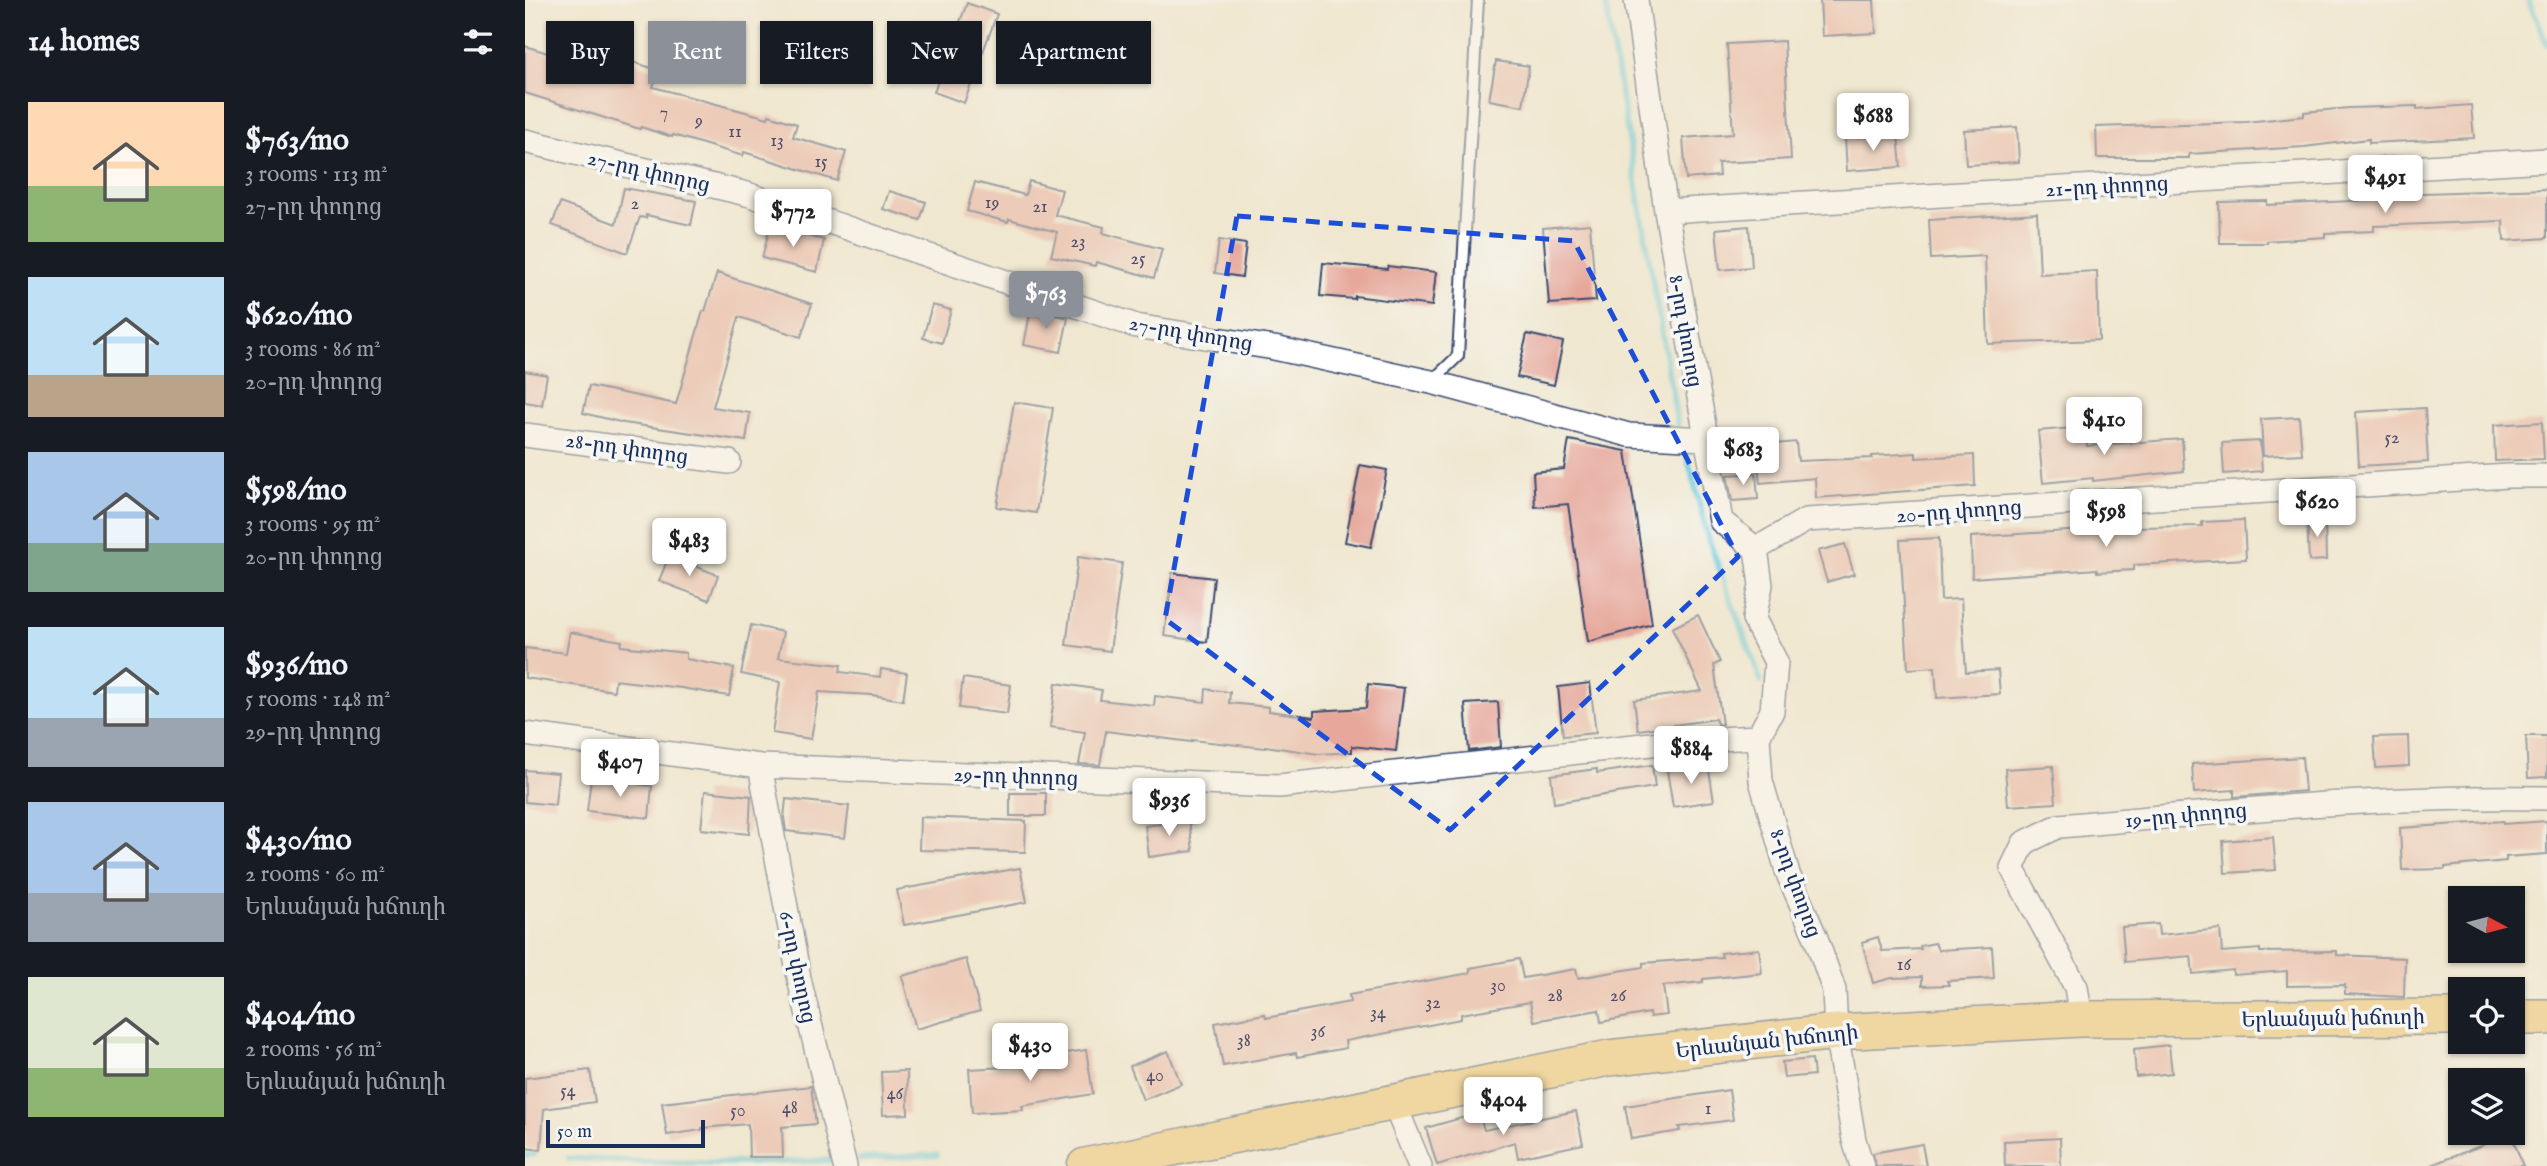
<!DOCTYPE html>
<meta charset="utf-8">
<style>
body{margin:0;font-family:"IM FELL English","Noto Serif Armenian",serif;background:#242831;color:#f1f3f6;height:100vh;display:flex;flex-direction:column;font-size:26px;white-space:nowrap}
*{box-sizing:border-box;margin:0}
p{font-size:23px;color:#9ea1a6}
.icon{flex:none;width:38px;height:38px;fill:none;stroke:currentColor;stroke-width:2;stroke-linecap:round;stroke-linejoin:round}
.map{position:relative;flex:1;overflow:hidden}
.sheet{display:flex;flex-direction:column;background:#171b24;width:525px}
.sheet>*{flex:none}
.hud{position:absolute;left:21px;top:21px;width:665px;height:63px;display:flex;gap:14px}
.needle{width:46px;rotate:97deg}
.tools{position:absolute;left:1923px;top:886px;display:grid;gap:14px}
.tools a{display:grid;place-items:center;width:77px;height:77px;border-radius:0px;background:#171b24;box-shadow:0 2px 5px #0004;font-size:35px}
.scale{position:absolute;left:21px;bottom:18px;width:159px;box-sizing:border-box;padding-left:7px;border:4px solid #1b2f5e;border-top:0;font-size:19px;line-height:24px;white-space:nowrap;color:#1b2f5e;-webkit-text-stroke:5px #f6f6f2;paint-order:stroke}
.price{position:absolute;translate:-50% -60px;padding:0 16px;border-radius:7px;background:#fff;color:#222;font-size:23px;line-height:46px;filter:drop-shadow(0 2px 4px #0008)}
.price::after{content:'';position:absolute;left:50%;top:42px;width:21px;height:16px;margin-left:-10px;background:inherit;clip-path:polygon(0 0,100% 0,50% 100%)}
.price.active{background:#8c9099;color:#fff}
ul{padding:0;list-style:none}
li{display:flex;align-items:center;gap:21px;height:175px;padding:0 28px}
li span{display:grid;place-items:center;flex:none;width:196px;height:140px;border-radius:0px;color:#555}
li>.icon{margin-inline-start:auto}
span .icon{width:84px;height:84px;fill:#fffc;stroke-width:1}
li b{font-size:30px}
h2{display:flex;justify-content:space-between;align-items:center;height:84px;padding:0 28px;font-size:30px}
.chip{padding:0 24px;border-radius:0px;background:#171b24;box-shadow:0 2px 5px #0004;font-size:24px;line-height:63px}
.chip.active{background:#8c9099;color:#fff}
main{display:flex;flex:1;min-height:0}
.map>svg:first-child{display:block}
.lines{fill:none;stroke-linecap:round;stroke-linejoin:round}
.stream{stroke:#60c7dc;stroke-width:6}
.building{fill:#e7a89b}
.service-casing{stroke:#3b4b6f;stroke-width:14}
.minor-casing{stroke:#3b4b6f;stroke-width:26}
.primary-casing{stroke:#3b4b6f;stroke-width:38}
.service{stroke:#fff;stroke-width:10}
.minor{stroke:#fff;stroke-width:23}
.primary{stroke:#efc469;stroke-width:35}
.marked{fill:none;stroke:#1d4ed8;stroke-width:5;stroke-dasharray:14 9;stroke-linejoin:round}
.labels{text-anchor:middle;stroke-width:7;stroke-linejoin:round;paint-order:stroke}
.number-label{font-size:18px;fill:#4e4d6d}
.street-label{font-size:21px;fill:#1b2f5e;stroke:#f6f6f2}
</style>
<main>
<section class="sheet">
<h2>14 homes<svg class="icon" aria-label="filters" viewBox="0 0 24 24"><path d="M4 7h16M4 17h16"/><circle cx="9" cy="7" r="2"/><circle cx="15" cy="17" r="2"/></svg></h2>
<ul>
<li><span style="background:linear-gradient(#ffd9b3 60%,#8fb573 0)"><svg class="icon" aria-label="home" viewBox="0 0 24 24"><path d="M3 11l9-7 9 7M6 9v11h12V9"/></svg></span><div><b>$763/mo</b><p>3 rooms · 113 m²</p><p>27-րդ փողոց</p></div></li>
<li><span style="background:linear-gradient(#bfe0f5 70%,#b9a48a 0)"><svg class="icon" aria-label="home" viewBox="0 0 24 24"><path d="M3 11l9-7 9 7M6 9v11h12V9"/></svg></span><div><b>$620/mo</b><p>3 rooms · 86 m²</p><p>20-րդ փողոց</p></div></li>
<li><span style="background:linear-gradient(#a9c7e8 65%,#7fa58c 0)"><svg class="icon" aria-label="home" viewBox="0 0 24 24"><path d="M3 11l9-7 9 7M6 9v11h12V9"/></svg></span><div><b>$598/mo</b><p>3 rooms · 95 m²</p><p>20-րդ փողոց</p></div></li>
<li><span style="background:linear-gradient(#bfe0f5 65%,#9aa5b1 0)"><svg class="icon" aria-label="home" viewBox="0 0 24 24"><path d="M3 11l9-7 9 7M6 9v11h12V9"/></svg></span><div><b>$936/mo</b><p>5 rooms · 148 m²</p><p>29-րդ փողոց</p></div></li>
<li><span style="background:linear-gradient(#a9c7e8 65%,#9aa5b1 0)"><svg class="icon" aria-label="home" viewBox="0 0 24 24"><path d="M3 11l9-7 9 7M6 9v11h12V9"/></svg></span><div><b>$430/mo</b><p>2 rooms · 60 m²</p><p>Երևանյան խճուղի</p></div></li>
<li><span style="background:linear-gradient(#dfe7d0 65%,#8fb573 0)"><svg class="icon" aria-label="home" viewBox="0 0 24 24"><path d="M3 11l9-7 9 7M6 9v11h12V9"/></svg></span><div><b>$404/mo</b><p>2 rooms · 56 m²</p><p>Երևանյան խճուղի</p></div></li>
</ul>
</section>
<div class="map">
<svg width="2022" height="1166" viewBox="0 0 2022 1166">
<rect width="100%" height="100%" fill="#f6f6f2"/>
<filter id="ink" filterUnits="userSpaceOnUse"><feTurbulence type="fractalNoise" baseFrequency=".0143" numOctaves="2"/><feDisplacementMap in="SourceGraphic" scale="14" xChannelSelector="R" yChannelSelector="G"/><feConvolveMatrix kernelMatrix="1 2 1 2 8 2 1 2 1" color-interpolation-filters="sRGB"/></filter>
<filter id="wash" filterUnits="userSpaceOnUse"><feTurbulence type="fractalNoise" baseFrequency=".00686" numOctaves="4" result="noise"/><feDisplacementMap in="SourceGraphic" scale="28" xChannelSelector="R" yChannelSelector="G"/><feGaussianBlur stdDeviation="1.57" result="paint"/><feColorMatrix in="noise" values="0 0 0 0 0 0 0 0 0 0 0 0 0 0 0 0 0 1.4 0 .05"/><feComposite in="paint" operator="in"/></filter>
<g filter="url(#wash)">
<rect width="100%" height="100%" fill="#f0e7d0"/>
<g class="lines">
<path class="stream" d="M 1080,0 L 1153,428
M 2003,0 L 2022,44
M 1162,455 L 1184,541 L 1236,681
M 0,1155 L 9,1155
M 44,1158 C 134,1164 223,1164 313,1160
M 335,1159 L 412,1155"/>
</g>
<g id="blocks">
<path class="building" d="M 1295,0 L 1349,0 L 1351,33 L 1297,36 Z
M 442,3 L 472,14 L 439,103 L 409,92 Z
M 1259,41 L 1266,159 L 1193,163 L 1194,176 L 1161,179 L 1158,138 L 1208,134 L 1202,44 Z
M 0,46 L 36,57 L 35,62 L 79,75 L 85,55 L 133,70 L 128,87 L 243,118 L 244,115 L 272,124 L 268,137 L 321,152 L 312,181 L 219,152 L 218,156 L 148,135 L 147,137 L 116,127 L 115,129 L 0,93 Z
M 971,61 L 1004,66 L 998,106 L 964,100 Z
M 1946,105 L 1949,138 L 1844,143 L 1844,139 L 1779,147 L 1664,154 L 1664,158 L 1572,158 L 1571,127 L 1721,122 L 1779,116 L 1779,112 L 1824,108 L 1892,106 L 1892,109 Z
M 1492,127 L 1494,162 L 1441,165 L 1439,130 Z
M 1373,135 L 1376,167 L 1322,171 L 1320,138 Z
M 504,181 L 537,190 L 530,215 L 579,227 L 578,233 L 637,249 L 629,278 L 571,262 L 570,266 L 526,256 L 532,232 L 484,219 L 483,222 L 442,211 L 450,182 L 500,195 Z
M 99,188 L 171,201 L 166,225 L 121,215 L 121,218 L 115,217 L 102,253 L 27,225 L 35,203 L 91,224 Z
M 2022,189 L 2022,238 L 1979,241 L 1978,221 L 1849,226 L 1849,231 L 1800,233 L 1800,237 L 1742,241 L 1742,243 L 1695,243 L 1694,202 L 1742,201 L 1742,205 L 1869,199 L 1868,194 Z
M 364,191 L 401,202 L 395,220 L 358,209 Z
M 1512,213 L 1515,274 L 1572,271 L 1574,340 L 1463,344 L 1460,256 L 1406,259 L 1404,220 Z
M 1065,224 L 1071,301 L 1024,304 L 1018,228 Z
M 1224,226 L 1227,267 L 1195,270 L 1191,229 Z
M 245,227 L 299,240 L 292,272 L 237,258 Z
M 694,240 L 721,244 L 717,277 L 690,273 Z
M 798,263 L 862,269 L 863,266 L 911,272 L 907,306 L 830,296 L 829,299 L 795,296 Z
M 192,273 L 287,304 L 276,337 L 214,317 L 188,407 L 225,413 L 221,441 L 99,423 L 58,413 L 64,386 L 151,404 L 178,311 L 180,311 Z
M 407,305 L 426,310 L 417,343 L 398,338 Z
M 506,308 L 543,318 L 536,352 L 499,345 Z
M 1002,334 L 1038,342 L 1029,385 L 992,377 Z
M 0,371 L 22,375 L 17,405 L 0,402 Z
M 489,402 L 528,408 L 511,513 L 472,507 Z
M 1900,408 L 1903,462 L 1834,466 L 1831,412 Z
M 1774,417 L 1777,454 L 1738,456 L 1736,419 Z
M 2017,422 L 2019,459 L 1970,461 L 1969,425 Z
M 1560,427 L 1562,446 L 1657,439 L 1659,471 L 1568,481 L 1568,478 L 1518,483 L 1513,431 Z
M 1044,440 L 1101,451 L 1127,624 L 1063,642 L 1043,504 L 1010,507 L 1008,472 L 1039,469 Z
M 1735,441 L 1737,471 L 1699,474 L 1697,443 Z
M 1271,442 L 1273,461 L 1347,458 L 1347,456 L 1391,453 L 1391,458 L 1449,455 L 1450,486 L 1291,498 L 1290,478 L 1235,483 L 1231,446 Z
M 835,465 L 862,470 L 846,547 L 820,542 Z
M 1231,473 L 1233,499 L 1207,501 L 1202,475 Z
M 1800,518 L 1801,560 L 1784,561 L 1782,519 Z
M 1719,520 L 1721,559 L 1609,565 L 1609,570 L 1572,572 L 1572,569 L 1447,578 L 1446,537 L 1607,527 L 1677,526 L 1677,522 Z
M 1414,538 L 1416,600 L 1436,599 L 1441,672 L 1473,670 L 1475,694 L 1412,698 L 1410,667 L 1383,669 L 1375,540 Z
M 1320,544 L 1329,574 L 1302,582 L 1293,551 Z
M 144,556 L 193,575 L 184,600 L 134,581 Z
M 553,557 L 597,563 L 585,651 L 541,645 Z
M 647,573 L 689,578 L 682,642 L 639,636 Z
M 1173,615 L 1195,662 L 1189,665 L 1197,724 L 1193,725 L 1190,719 L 1113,730 L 1109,700 L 1177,691 L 1147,628 Z
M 226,625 L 258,632 L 253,658 L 316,665 L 315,672 L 355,677 L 356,669 L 382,673 L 378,700 L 347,695 L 294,692 L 286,739 L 247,733 L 255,682 L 216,674 Z
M 45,632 L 97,641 L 96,646 L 161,653 L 161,659 L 209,668 L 204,696 L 156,688 L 90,680 L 89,691 L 0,678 L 0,648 L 41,653 Z
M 438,678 L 486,685 L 482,714 L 434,708 Z
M 531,683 L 577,690 L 575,700 L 629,706 L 630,696 L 680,702 L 681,689 L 705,692 L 704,703 L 744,707 L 744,711 L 789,717 L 789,711 L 841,708 L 843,684 L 879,688 L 871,751 L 827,746 L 827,752 L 794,754 L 740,746 L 740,748 L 667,740 L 667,742 L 581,731 L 575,765 L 554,764 L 560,732 L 525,727 Z
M 1065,683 L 1071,733 L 1038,736 L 1033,687 Z
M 973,702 L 976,747 L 944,751 L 940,704 Z
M 1883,736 L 1884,766 L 1851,768 L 1849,737 Z
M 2001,736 L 2022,736 L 2022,777 L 2003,778 Z
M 1777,757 L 1780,791 L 1709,797 L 1709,790 L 1669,793 L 1667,764 Z
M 1183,764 L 1189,801 L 1148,807 L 1142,770 Z
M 1127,765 L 1130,787 L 1029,803 L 1026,775 L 1072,769 L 1072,773 Z
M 1528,766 L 1531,803 L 1483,806 L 1480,769 Z
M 0,770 L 33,773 L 30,805 L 0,802 Z
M 66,779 L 127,786 L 124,818 L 62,811 Z
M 180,791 L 226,796 L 224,834 L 176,829 Z
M 485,793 L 521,793 L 521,816 L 485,816 Z
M 261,799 L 324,806 L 320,838 L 261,831 L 259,818 Z
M 395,817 L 501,821 L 500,852 L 394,850 Z
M 664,820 L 668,851 L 624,857 L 620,826 Z
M 1978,821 L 1978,824 L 2022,821 L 2022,854 L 1981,857 L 1981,861 L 1920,867 L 1920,869 L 1877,870 L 1875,828 Z
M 1748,837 L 1751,870 L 1700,873 L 1698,841 Z
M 495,868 L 502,902 L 379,925 L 372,890 Z
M 1633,924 L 1634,935 L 1695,929 L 1697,952 L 1735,949 L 1735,952 L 1812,951 L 1812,955 L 1880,958 L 1879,997 L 1820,994 L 1820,985 L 1762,986 L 1762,971 L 1708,975 L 1708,970 L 1668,974 L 1666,956 L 1600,962 L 1597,927 Z
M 1353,937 L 1357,951 L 1396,949 L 1395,946 L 1410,943 L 1413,950 L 1467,947 L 1469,978 L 1422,981 L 1424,985 L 1397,986 L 1397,977 L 1367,978 L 1348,983 L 1337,942 Z
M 1234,949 L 1237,973 L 1178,979 L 1178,982 L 1138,986 L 1142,1015 L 1125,1017 L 1124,1013 L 1076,1022 L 1074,1010 L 1009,1021 L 1005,1002 L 936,1014 L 936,1019 L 820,1041 L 821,1048 L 772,1057 L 771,1053 L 698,1066 L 690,1023 L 740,1014 L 741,1018 L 825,1002 L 824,995 L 945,973 L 945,968 L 994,959 L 998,978 L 1051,969 L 1053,978 L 1118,967 L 1118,963 L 1197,957 L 1196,953 Z
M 441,959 L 455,1011 L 391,1029 L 377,976 Z
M 1644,1045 L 1647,1073 L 1611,1077 L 1609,1049 Z
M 561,1050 L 568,1094 L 497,1106 L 498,1110 L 447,1113 L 444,1069 L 499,1066 L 498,1060 Z
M 643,1051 L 656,1084 L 618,1100 L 605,1066 Z
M 1287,1059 L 1289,1075 L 1259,1078 L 1257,1062 Z
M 65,1070 L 70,1102 L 19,1109 L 16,1150 L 0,1148 L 0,1078 Z
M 382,1071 L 383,1114 L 358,1115 L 356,1072 Z
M 286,1086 L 291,1124 L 257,1127 L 258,1157 L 224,1157 L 223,1124 L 177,1128 L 177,1130 L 142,1135 L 137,1103 Z
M 1204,1090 L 1208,1120 L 1154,1127 L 1155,1131 L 1106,1139 L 1100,1106 Z
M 1051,1111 L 1058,1144 L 993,1158 L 990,1142 L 912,1165 L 901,1128 L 954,1113 L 959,1130 Z
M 1986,1134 L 1998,1166 L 1906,1166 L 1906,1165 Z
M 1535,1138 L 1536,1166 L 1480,1166 L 1479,1141 Z
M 1397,1144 L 1401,1166 L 1351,1166 L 1348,1153 Z"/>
</g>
</g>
<g filter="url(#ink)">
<use href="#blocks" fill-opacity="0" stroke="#3b4b6f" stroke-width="2"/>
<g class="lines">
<defs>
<path id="service" d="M 906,382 L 933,356 L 953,0"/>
<path id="minor" d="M 1111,0 L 1141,211 L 1196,521 L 1231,549 L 1236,585 L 1229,619 L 1251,662 L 1247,711 L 1233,737 L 1236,781 L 1263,874 L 1291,938 L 1309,990 L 1311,1032 L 1329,1140 L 1337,1166
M 0,141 L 222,194 L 611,326 L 749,348 L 906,382 L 1104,435 L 1180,439
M 1141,211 L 2022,160
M 0,435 L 204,462
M 1231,549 L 1281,520 L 1983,476 L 2022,476
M 0,734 L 235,766 L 754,786 L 1153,741 L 1233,737
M 235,766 L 275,983 L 320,1166
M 1556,1019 L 1551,987 L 1487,868 L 1499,843 L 1534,826 C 1696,812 1858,795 2022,798
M 869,1103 L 895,1166"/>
<path id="primary" d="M 1988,1017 L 2022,1017
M 560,1166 L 1084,1058 L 1311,1032 L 1556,1019 L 1936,1017"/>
</defs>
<use href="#service" class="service-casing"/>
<use href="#minor" class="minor-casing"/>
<use href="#primary" class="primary-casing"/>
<use href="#service" class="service"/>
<use href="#minor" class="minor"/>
<use href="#primary" class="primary"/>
</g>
</g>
<path d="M0 0H2022V1166H0ZM 712,216 L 1049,241 L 1213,557 L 925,830 L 640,619 Z" fill="#f0e7d0" fill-opacity=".55" fill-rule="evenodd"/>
<path class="marked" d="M 712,216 L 1049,241 L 1213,557 L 925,830 L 640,619 Z"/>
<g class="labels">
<g class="number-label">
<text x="139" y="118">7</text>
<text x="174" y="126">9</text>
<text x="210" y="137">11</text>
<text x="252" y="146">13</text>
<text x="296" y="167">15</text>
<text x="467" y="208">19</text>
<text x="110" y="209">2</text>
<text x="515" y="212">21</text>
<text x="553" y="247">23</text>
<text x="613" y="264">25</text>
<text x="1867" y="443">52</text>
<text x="1379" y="970">16</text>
<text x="973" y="991">30</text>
<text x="1030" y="1001">28</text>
<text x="1093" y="1001">26</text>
<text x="908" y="1008">32</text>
<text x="853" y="1018">34</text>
<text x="793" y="1037">36</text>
<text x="719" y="1046">38</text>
<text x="630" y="1081">40</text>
<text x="43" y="1096">54</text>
<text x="370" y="1099">46</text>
<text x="265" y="1113">48</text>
<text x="1183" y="1114">1</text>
<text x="213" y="1116">50</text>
</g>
<g class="street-label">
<text transform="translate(124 171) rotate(13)" y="7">27-րդ փողոց</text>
<text transform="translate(1582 186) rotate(-3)" y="7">21-րդ փողոց</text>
<text transform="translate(1161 331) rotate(80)" y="7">8-րդ փողոց</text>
<text transform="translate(666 333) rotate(10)" y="7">27-րդ փողոց</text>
<text transform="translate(102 448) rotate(8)" y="7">28-րդ փողոց</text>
<text transform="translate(1434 511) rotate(-4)" y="7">20-րդ փողոց</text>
<text transform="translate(491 776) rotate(2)" y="7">29-րդ փողոց</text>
<text transform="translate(1661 815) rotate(-5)" y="7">19-րդ փողոց</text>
<text transform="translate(1271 883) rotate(70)" y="7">8-րդ փողոց</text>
<text transform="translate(273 967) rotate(78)" y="7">6-րդ փողոց</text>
<text transform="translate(1808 1018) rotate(-1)" y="7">Երևանյան խճուղի</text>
<text transform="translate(1242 1041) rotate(-6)" y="7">Երևանյան խճուղի</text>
</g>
</g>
</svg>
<div class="tools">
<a><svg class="needle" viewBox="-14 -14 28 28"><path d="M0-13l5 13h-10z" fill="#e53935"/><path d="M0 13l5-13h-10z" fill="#9ea1a6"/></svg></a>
<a><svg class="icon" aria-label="locate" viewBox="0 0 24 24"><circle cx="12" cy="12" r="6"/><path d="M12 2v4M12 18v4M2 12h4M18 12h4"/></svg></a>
<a><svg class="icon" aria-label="layers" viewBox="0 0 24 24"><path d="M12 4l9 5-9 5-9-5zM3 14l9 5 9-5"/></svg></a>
</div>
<div class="scale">50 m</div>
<b class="price" style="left:1348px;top:153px">$688</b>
<b class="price" style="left:1860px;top:215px">$491</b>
<b class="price" style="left:268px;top:249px">$772</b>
<b class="price active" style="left:521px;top:331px">$763</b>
<b class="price" style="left:1579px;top:457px">$410</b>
<b class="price" style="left:1218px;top:487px">$683</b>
<b class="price" style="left:1792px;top:539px">$620</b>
<b class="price" style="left:1581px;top:549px">$598</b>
<b class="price" style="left:164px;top:578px">$483</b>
<b class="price" style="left:1166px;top:786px">$884</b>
<b class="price" style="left:95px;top:799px">$407</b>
<b class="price" style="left:644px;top:838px">$936</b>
<b class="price" style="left:505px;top:1083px">$430</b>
<b class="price" style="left:978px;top:1137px">$404</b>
<div class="hud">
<a class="chip">Buy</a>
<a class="chip active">Rent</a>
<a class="chip">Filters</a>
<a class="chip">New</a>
<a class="chip">Apartment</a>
</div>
</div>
</main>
